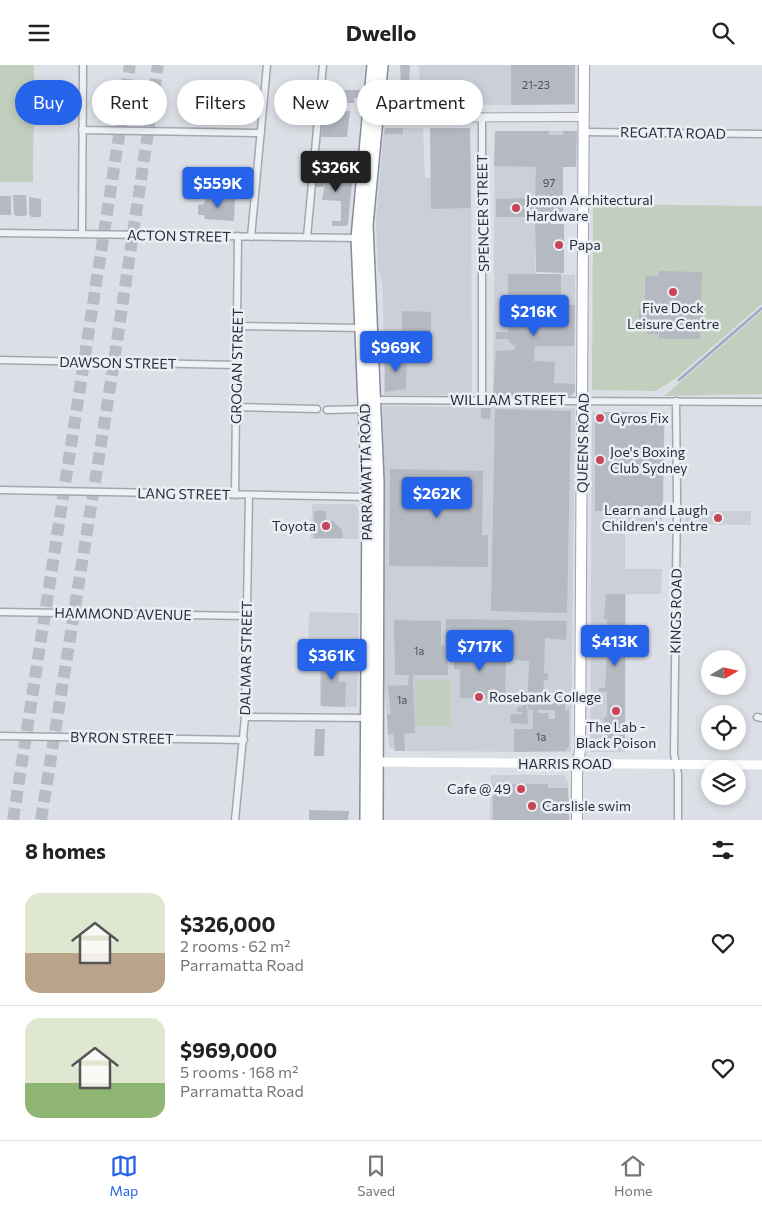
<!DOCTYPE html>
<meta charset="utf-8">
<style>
body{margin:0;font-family:Commissioner,sans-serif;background:#f2f2f2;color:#222;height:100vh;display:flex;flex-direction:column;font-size:19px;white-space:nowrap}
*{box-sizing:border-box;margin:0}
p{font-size:16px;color:#767676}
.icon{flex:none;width:28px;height:28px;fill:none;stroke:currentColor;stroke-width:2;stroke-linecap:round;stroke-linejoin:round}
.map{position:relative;height:755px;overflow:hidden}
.panel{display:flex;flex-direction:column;background:#fff;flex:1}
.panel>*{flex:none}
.guide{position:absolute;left:15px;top:15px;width:500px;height:45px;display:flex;gap:10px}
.needle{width:32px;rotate:81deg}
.buttons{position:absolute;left:701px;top:585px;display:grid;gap:10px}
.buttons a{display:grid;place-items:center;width:45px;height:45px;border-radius:50%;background:#fff;box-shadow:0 2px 8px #0003;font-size:25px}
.price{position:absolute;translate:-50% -42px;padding:0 11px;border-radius:5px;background:#2563eb;color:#fff;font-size:16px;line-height:32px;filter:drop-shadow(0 1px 2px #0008)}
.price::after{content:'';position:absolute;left:50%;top:30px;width:15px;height:11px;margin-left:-8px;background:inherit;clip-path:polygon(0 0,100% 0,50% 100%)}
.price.selected{background:#222;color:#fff}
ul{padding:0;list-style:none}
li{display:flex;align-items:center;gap:15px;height:125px;padding:0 25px}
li+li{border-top:1px solid #e0e0e0}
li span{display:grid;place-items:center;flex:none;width:140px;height:100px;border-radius:15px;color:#555}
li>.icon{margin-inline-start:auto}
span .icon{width:60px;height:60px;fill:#fffc;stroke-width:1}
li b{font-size:21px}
h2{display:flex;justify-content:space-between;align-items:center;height:60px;padding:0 25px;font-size:21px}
.chip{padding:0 18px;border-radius:22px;background:#fff;box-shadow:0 2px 8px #0003;font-size:18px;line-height:45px}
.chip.selected{background:#2563eb;color:#fff}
header{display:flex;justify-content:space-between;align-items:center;height:65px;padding:0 25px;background:#fff;font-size:22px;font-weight:700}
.dock{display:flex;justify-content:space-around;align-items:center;height:70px;border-top:1px solid #e0e0e0;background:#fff;font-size:14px;color:#767676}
.dock a{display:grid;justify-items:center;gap:2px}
.dock .selected{color:#2563eb}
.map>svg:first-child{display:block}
.built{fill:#cacfd8}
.green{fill:#c2cfbe}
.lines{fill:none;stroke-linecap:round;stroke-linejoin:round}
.stream{stroke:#98aec5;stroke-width:2.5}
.building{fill:#b4b9c2;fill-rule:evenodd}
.motorway-tunnel{stroke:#b8bcc4;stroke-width:12;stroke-dasharray:12 6;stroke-linecap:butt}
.minor-casing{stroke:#a2a7b0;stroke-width:9}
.tertiary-casing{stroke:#a2a7b0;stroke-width:10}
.primary-casing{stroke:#9ca4b1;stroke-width:12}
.trunk-casing{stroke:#848e9c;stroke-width:14}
.minor{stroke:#eff1f4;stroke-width:6}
.tertiary{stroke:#eff1f4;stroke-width:8}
.secondary{stroke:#fff;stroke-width:9}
.primary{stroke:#fff;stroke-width:10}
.trunk{stroke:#fff;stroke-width:11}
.poi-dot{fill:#c84457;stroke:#ebeff4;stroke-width:2}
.labels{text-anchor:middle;stroke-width:5;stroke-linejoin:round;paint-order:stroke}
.number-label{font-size:11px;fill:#4a515e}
.street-label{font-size:14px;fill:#272e3c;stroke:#ebeff4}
.poi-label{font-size:14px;fill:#272e3c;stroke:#ebeff4;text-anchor:start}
</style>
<header><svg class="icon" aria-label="menu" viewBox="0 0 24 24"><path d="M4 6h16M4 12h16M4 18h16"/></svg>Dwello<svg class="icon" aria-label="search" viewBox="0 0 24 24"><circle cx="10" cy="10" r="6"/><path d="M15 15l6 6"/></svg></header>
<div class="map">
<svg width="762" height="755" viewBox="0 0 762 755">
<rect width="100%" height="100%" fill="#dce0e6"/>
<path class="built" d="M 419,0 L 575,0 L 575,40 L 420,40 Z
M 384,63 L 423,63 L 425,113 L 431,113 L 431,90 L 471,89 L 472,330 L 384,330 L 383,234 L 382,215 L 378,204 L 376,158 Z
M 495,66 L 577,66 L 576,102 L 536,102 L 535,209 L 575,210 L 575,327 L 570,331 L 493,331 Z
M 383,341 L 575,343 L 571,686 L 570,687 L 395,686 L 389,682 L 384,614 Z
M 592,347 L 665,347 L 662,462 L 625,463 L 625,504 L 662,504 L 661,529 L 626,529 L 625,687 L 590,687 Z
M 312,439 L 354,439 L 359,445 L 358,474 L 311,474 Z
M 685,446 L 751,446 L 751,460 L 685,459 Z
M 309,547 L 359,548 L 357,642 L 320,641 L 320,604 L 308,604 Z
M 491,710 L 564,710 L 568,717 L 569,755 L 490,755 Z"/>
<path class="green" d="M 0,0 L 34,0 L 33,117 L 0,117 Z
M 593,139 L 762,141 L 762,239 L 675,314 L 656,326 L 592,325 Z
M 762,246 L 762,329 L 664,331 Z
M 415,615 L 451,615 L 451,661 L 415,661 Z"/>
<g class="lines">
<path class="stream" d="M 679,315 L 762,243"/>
</g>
<path class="building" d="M 400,0 L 410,0 L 409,19 L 401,19 Z
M 511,0 L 575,0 L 575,39 L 511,40 Z
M 325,25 L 361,25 L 361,33 L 354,33 L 354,38 L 324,38 Z
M 323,46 L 350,46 L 347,72 L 321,72 Z
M 386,63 L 403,63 L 403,69 L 384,69 Z
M 430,63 L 470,63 L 471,143 L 431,144 Z
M 495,66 L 549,66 L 549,70 L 563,70 L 563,66 L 577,66 L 576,102 L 563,102 L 563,151 L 551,151 L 551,159 L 564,159 L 564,208 L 536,207 L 535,152 L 496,152 L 496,134 L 535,133 L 536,102 L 494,101 Z
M 318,103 L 335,104 L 335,117 L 352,117 L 348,159 L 346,161 L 332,161 L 332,156 L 341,156 L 341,136 L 322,135 L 325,117 L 323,122 L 316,122 Z
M 13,130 L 26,130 L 27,150 L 24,151 L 16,151 L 14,149 Z
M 0,131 L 11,131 L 11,150 L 0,150 Z
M 29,132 L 41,134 L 41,152 L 31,152 L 29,149 Z
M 206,133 L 235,134 L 234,156 L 205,154 L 204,150 L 198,150 L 198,140 L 204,139 Z
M 659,206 L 702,207 L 700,274 L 659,274 L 659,269 L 647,269 L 647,266 L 639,266 L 639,244 L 645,244 L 645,211 L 659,211 Z
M 508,209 L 561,209 L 561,240 L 575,240 L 574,281 L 535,281 L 534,296 L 555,297 L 554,318 L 575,319 L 575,327 L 570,331 L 493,331 L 496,286 L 515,285 L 515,280 L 512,280 L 508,274 L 496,274 L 496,267 L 508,267 Z
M 402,246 L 431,247 L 431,275 L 402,274 Z
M 391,290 L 407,290 L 406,324 L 385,327 L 385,293 L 391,293 Z
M 481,343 L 491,343 L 490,354 L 481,353 Z
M 495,344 L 571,346 L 567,548 L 491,546 Z
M 603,347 L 629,347 L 630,351 L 664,351 L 663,446 L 595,446 L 595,350 L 603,350 Z
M 390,404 L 483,406 L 482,470 L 488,470 L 488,502 L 389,501 Z
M 314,446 L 326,446 L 326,456 L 333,456 L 342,465 L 343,473 L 314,473 Z
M 606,529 L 625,529 L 625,676 L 607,676 L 604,652 L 607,652 L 607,627 L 599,626 L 599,623 L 605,623 L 607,590 L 611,590 L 611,587 L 604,587 L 605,578 L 607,578 L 607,554 L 604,554 Z
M 446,554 L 567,556 L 566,575 L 545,573 L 544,608 L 548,608 L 548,615 L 544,615 L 543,628 L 539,627 L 539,630 L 565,630 L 565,645 L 569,645 L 569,681 L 565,686 L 514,687 L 514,664 L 533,664 L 533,645 L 528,644 L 528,629 L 534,630 L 534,627 L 528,627 L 529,596 L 515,595 L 515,591 L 506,591 L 505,629 L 501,629 L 501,634 L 460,633 L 460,605 L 454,604 L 454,592 L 448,592 L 448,610 L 413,610 L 415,668 L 404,669 L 405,686 L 395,686 L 393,668 L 388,670 L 387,650 L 391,649 L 388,621 L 408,620 L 409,610 L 395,610 L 394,555 L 441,556 L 441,580 L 445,580 ZM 538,645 L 555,645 L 555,654 L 549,654 L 548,648 L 538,648 Z
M 322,586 L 340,587 L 339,617 L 346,617 L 345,642 L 321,641 Z
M 522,640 L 527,640 L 528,659 L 511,658 L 510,651 L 512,649 L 522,649 L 522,647 L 517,647 L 518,642 L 522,642 Z
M 315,664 L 325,664 L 324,691 L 314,691 Z
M 530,719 L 548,719 L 548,723 L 568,723 L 569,755 L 493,755 L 493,720 Z
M 309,745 L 349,746 L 348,755 L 309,755 Z"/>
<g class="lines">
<path class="motorway-tunnel" d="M 13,755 L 130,0
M 41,755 L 112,310 L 158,0"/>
<defs>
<path id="minor" d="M 482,52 L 482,335
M 82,65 L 261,68
M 584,67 L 762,69
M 0,168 L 357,173
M 82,169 L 83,0
M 251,172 L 267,0
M 307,172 L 323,0
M 237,261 L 361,263
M 0,295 L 236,300
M 374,335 L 762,337
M 676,336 L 677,433 L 674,689 L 678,709 L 678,755
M 236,342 L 317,344
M 327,345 L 365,344
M 0,425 L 368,432
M 235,430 L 238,171
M 0,547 L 247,551
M 245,652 L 368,653
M 757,652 L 762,653
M 0,671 L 244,675
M 235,755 L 245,652 L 249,430"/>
<path id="tertiary" d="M 377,53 L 584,52"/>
<path id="primary" d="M 577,755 L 577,709 L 580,685 L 584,0"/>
<path id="trunk" d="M 366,755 L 368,432 L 357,173 L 373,0
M 377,755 L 378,417 L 367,160 L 382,0"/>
</defs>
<use href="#minor" class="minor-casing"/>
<use href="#tertiary" class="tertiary-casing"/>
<use href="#primary" class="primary-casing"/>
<use href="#trunk" class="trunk-casing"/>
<use href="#minor" class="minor"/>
<use href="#tertiary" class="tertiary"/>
<path class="secondary" d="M 373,697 L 762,700"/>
<use href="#primary" class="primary"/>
<use href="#trunk" class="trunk"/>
</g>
<g class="poi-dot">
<circle cx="516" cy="143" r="5"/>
<circle cx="559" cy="180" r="5"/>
<circle cx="673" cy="227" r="5"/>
<circle cx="600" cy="353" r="5"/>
<circle cx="600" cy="395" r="5"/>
<circle cx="718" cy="453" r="5"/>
<circle cx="326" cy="461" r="5"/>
<circle cx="479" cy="632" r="5"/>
<circle cx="616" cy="646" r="5"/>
<circle cx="521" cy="724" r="5"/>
<circle cx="532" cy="741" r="5"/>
</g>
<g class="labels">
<g class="number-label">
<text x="536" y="24">21-23</text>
<text x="549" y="122">97</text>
<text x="419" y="590">1a</text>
<text x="402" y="639">1a</text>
<text x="541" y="676">1a</text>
</g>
<g class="street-label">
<text transform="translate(673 68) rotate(1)" y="5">REGATTA ROAD</text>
<text transform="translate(483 148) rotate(-91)" y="5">SPENCER STREET</text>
<text transform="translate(179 171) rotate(1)" y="5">ACTON STREET</text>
<text transform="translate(118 298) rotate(1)" y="5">DAWSON STREET</text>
<text transform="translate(237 301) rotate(-89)" y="5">GROGAN STREET</text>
<text x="508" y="340">WILLIAM STREET</text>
<text transform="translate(583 378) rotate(-89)" y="5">QUEENS ROAD</text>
<text transform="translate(366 407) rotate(-91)" y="5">PARRAMATTA ROAD</text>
<text transform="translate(184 429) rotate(1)" y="5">LANG STREET</text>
<text transform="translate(676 546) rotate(-89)" y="5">KINGS ROAD</text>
<text transform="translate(123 549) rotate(1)" y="5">HAMMOND AVENUE</text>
<text transform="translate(246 593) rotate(-89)" y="5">DALMAR STREET</text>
<text transform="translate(122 673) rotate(1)" y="5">BYRON STREET</text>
<text x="565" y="704">HARRIS ROAD</text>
</g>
<g class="poi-label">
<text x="526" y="140">Jomon Architectural<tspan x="526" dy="16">Hardware</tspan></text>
<text x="569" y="185">Papa</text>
<text x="673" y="248" text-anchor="middle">Five Dock<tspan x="673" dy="16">Leisure Centre</tspan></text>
<text x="610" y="358">Gyros Fix</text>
<text x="610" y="392">Joe's Boxing<tspan x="610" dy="16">Club Sydney</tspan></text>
<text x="708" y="450" text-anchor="end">Learn and Laugh<tspan x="708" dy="16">Children's centre</tspan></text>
<text x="316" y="466" text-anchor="end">Toyota</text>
<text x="489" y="637">Rosebank College</text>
<text x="616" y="667" text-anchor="middle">The Lab -<tspan x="616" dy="16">Black Poison</tspan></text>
<text x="511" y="729" text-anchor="end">Cafe @ 49</text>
<text x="542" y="746">Carslisle swim</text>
</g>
</g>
</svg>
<div class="buttons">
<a><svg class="needle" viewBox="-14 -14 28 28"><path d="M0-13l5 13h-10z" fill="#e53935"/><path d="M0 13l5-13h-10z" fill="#767676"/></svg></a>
<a><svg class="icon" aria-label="locate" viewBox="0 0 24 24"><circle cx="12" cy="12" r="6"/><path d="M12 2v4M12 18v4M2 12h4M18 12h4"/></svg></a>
<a><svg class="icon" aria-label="layers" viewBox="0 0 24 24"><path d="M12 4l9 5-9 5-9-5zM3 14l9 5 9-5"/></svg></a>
</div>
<b class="price selected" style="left:336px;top:128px">$326K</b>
<b class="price" style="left:218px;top:144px">$559K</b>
<b class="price" style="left:534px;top:272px">$216K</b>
<b class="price" style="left:396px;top:308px">$969K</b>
<b class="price" style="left:437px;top:454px">$262K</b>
<b class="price" style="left:615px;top:602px">$413K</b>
<b class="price" style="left:480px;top:607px">$717K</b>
<b class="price" style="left:332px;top:616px">$361K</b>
<div class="guide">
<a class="chip selected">Buy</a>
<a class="chip">Rent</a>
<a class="chip">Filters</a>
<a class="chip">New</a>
<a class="chip">Apartment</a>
</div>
</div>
<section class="panel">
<h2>8 homes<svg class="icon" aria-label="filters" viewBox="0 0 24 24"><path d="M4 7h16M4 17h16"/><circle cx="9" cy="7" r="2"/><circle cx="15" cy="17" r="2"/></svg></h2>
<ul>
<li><span style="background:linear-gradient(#dfe7d0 60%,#b9a48a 0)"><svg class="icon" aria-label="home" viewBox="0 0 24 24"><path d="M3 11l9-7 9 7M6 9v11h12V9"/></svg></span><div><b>$326,000</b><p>2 rooms · 62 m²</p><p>Parramatta Road</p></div><svg class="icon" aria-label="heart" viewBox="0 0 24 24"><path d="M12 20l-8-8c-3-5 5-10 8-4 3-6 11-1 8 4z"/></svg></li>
<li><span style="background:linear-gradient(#dfe7d0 65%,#8fb573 0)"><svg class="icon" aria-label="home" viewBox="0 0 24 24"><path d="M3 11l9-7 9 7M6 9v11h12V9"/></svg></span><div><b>$969,000</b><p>5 rooms · 168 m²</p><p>Parramatta Road</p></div><svg class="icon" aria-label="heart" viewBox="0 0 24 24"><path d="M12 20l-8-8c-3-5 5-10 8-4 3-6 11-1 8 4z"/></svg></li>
</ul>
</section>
<nav class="dock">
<a class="selected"><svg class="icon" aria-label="map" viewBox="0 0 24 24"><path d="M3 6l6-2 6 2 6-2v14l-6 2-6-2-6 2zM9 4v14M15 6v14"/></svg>Map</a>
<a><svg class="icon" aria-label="saved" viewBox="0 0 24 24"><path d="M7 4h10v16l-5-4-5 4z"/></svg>Saved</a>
<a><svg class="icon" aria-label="home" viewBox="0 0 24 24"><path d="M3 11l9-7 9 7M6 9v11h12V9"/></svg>Home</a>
</nav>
